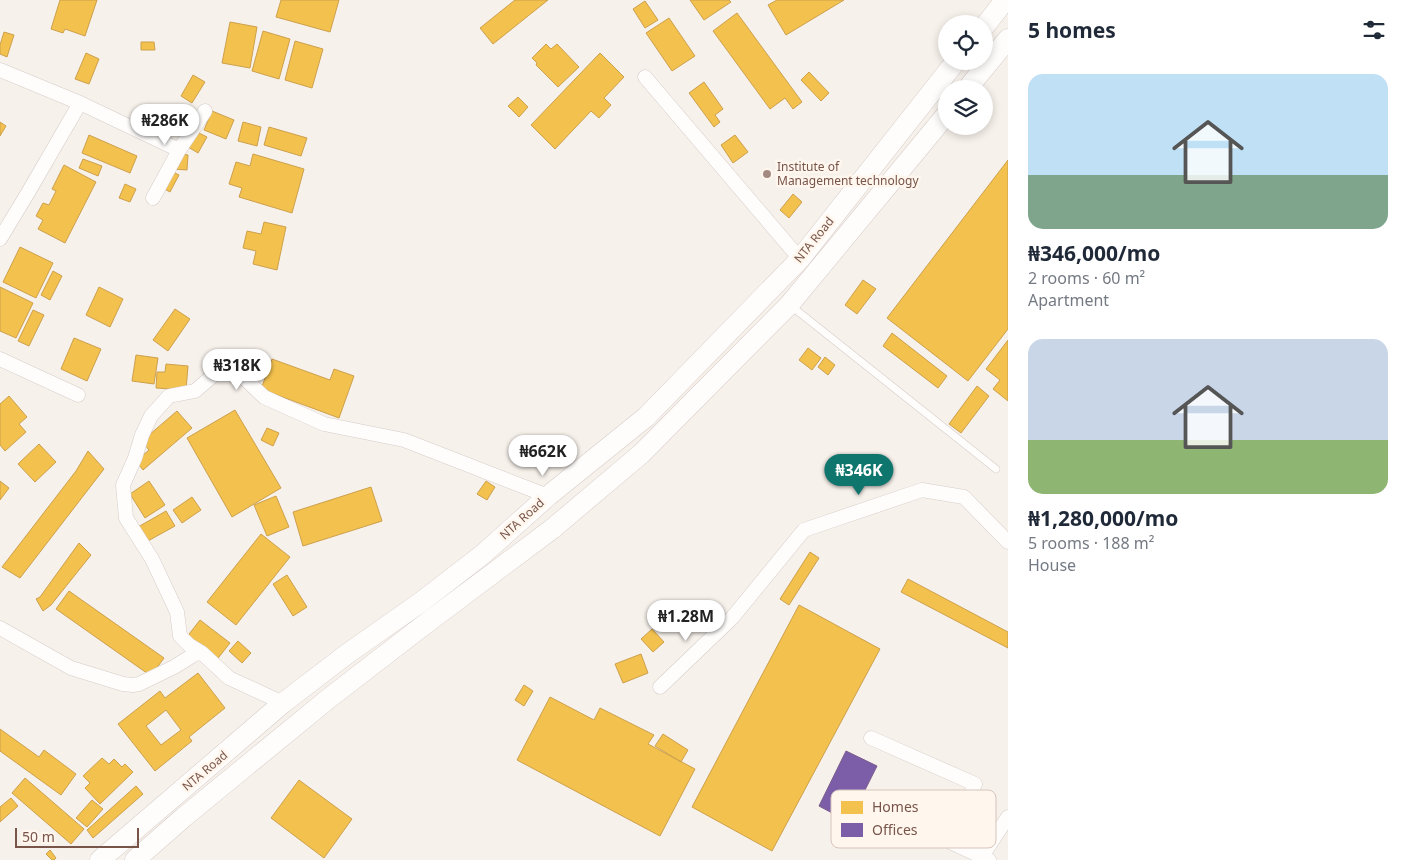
<!DOCTYPE html>
<meta charset="utf-8">
<style>
body{margin:0;font-family:"Noto Sans",sans-serif;background:#f2f2f3;color:#1f2937;height:100vh;display:flex;flex-direction:column;font-size:19px;white-space:nowrap}
*{box-sizing:border-box;margin:0}
p{font-size:16px;color:#747a83}
.icon{flex:none;width:28px;height:28px;fill:none;stroke:currentColor;stroke-width:2;stroke-linecap:round;stroke-linejoin:round}
.map{position:relative;flex:1;overflow:hidden}
.panel{display:flex;flex-direction:column;background:#fff;width:400px}
.panel>*{flex:none}
.buttons{position:absolute;left:938px;top:15px;display:grid;gap:10px}
.buttons a{display:grid;place-items:center;width:55px;height:55px;border-radius:50%;background:#fff;box-shadow:0 2px 8px #0003;font-size:25px}
.scale{position:absolute;left:15px;bottom:12px;width:124px;box-sizing:border-box;padding-left:5px;border:2px solid #785449;border-top:0;font-size:14px;line-height:18px;white-space:nowrap;color:#785449;-webkit-text-stroke:4px #fff6ed;paint-order:stroke}
.price{position:absolute;translate:-50% -42px;padding:0 11px;border-radius:18px;background:#fff;color:#222;font-size:16px;line-height:32px;filter:drop-shadow(0 1px 2px #0008)}
.price::after{content:'';position:absolute;left:50%;top:30px;width:15px;height:11px;margin-left:-8px;background:inherit;clip-path:polygon(0 0,100% 0,50% 100%)}
.price.current{background:#0f766e;color:#fff}
ul{padding:0;list-style:none}
li{display:grid;align-content:center;gap:10px;height:265px;padding:0 20px}
li span{display:grid;place-items:center;height:155px;border-radius:15px;color:#555}
li>.icon{margin-inline-start:auto}
span .icon{width:90px;height:90px;fill:#fffc;stroke-width:1}
li b{font-size:21px}
h2{display:flex;justify-content:space-between;align-items:center;height:60px;padding:0 20px;font-size:21px}
main{display:flex;flex:1;min-height:0}
.map>svg:first-child{display:block}
.homes{fill:#f2c14e;stroke:#cda04c;fill-rule:evenodd}
.offices{fill:#7b5ea7;stroke:#7a5b8b}
.lines{fill:none;stroke-linecap:round;stroke-linejoin:round}
.service-casing{stroke:#d6ccc8;stroke-width:8}
.minor-casing{stroke:#d6ccc8;stroke-width:15}
.secondary-casing{stroke:#d7ccc8;stroke-width:21}
.service{stroke:#fefdfc;stroke-width:7}
.minor{stroke:#fefdfc;stroke-width:14}
.secondary{stroke:#fefdfc;stroke-width:20}
.poi-dot{fill:#a48b82;stroke:#fff6ed;stroke-width:2}
.labels{text-anchor:middle;stroke-width:5;stroke-linejoin:round;paint-order:stroke}
.poi-label{font-size:12px;fill:#785449;stroke:#fff6ed;text-anchor:start}
.street-label{font-size:12px;fill:#785449;stroke:#fff6ed}
.key{fill:#fff6ed;stroke:#d6c5bc;stroke-width:1}
.key-label{font-size:14px;fill:#785449}
</style>
<main>
<div class="map">
<svg width="1008" height="860" viewBox="0 0 1008 860">
<rect width="100%" height="100%" fill="#f7f1eb"/>
<path class="homes" d="M 60,0 L 97,0 L 85,36 L 65,29 L 63,33 L 51,29 Z
M 281,0 L 339,0 L 330,32 L 276,17 Z
M 515,0 L 548,0 L 493,44 L 480,28 Z
M 690,0 L 729,0 L 731,2 L 704,20 Z
M 777,0 L 844,0 L 786,35 L 768,5 Z
M 645,1 L 658,20 L 645,28 L 633,9 Z
M 737,13 L 802,102 L 793,109 L 785,98 L 770,109 L 713,31 Z
M 669,18 L 695,56 L 672,71 L 646,33 Z
M 230,22 L 257,27 L 250,68 L 222,63 Z
M 263,31 L 290,39 L 279,79 L 252,71 Z
M 4,32 L 14,35 L 7,57 L 0,54 L 0,45 Z
M 295,41 L 323,49 L 312,88 L 285,80 Z
M 141,42 L 154,42 L 155,50 L 141,50 Z
M 546,44 L 551,49 L 557,44 L 579,67 L 558,87 L 536,65 L 537,63 L 532,58 Z
M 86,53 L 99,59 L 89,84 L 75,79 Z
M 600,53 L 624,77 L 604,98 L 611,105 L 599,118 L 591,111 L 555,149 L 531,125 Z
M 809,72 L 829,93 L 821,101 L 801,80 Z
M 193,75 L 205,82 L 192,103 L 181,96 Z
M 704,82 L 723,109 L 715,115 L 720,122 L 714,127 L 689,93 Z
M 518,97 L 528,107 L 519,117 L 508,106 Z
M 212,111 L 234,120 L 226,139 L 204,130 Z
M 0,122 L 6,126 L 0,136 Z
M 243,122 L 261,127 L 257,146 L 238,141 Z
M 269,127 L 307,138 L 301,156 L 264,145 Z
M 197,132 L 207,137 L 198,153 L 188,147 Z
M 89,135 L 137,156 L 130,173 L 82,153 Z
M 735,135 L 748,152 L 733,163 L 721,145 Z
M 173,153 L 188,155 L 187,170 L 172,169 Z
M 253,154 L 304,169 L 292,213 L 239,197 L 242,188 L 229,184 L 236,162 L 250,166 Z
M 83,159 L 102,166 L 98,176 L 79,168 Z
M 1008,160 L 1008,329 L 968,381 L 887,318 Z
M 64,165 L 96,182 L 65,243 L 38,229 L 43,220 L 36,216 L 43,203 L 49,205 L 56,191 L 52,189 Z
M 169,170 L 179,175 L 170,192 L 161,187 Z
M 125,184 L 136,189 L 130,202 L 119,198 Z
M 793,194 L 802,202 L 789,218 L 780,210 Z
M 264,222 L 286,227 L 277,270 L 253,264 L 256,251 L 243,248 L 247,231 L 261,234 Z
M 20,247 L 53,263 L 36,298 L 3,282 Z
M 53,271 L 62,276 L 50,300 L 41,295 Z
M 863,280 L 876,289 L 857,314 L 845,305 Z
M 0,287 L 33,303 L 16,338 L 0,331 Z
M 99,287 L 123,299 L 110,327 L 86,315 Z
M 175,309 L 190,319 L 168,351 L 153,340 Z
M 33,310 L 44,315 L 29,346 L 18,341 Z
M 892,333 L 947,376 L 938,388 L 883,346 Z
M 74,338 L 101,349 L 87,381 L 61,369 Z
M 1008,340 L 1008,401 L 993,389 L 1000,380 L 986,369 Z
M 808,348 L 821,358 L 812,370 L 799,360 Z
M 136,355 L 158,358 L 154,384 L 132,381 Z
M 825,357 L 835,365 L 828,375 L 818,367 Z
M 272,359 L 330,380 L 334,369 L 354,376 L 339,418 L 261,389 Z
M 166,364 L 188,366 L 186,390 L 156,388 L 157,372 L 165,372 Z
M 977,386 L 989,396 L 961,433 L 949,424 Z
M 9,396 L 27,417 L 19,424 L 26,432 L 5,451 L 0,445 L 0,404 Z
M 235,410 L 281,488 L 232,517 L 187,438 Z
M 177,411 L 192,428 L 143,470 L 136,461 L 149,450 L 142,441 Z
M 267,428 L 279,433 L 273,446 L 261,440 Z
M 39,444 L 56,462 L 35,482 L 18,464 Z
M 88,451 L 104,469 L 20,578 L 2,567 L 76,471 Z
M 0,481 L 9,488 L 0,500 Z
M 149,481 L 165,505 L 145,518 L 130,494 Z
M 486,481 L 495,487 L 487,500 L 477,494 Z
M 371,487 L 382,521 L 303,546 L 293,512 Z
M 276,496 L 289,527 L 267,536 L 254,505 Z
M 192,497 L 201,510 L 182,523 L 173,510 Z
M 166,511 L 175,526 L 146,542 L 138,527 Z
M 261,534 L 290,557 L 236,625 L 207,602 Z
M 79,543 L 91,555 L 51,605 L 43,611 L 36,599 L 40,597 Z
M 810,552 L 819,558 L 789,605 L 780,599 Z
M 287,575 L 307,607 L 293,616 L 273,584 Z
M 908,579 L 1008,632 L 1008,648 L 901,592 Z
M 69,591 L 164,658 L 151,676 L 56,609 Z
M 799,605 L 880,649 L 772,851 L 692,807 Z
M 659,608 L 673,620 L 663,632 L 649,619 Z
M 200,620 L 230,643 L 215,662 L 186,638 Z
M 652,629 L 664,642 L 653,652 L 641,639 Z
M 238,641 L 251,653 L 242,663 L 229,651 Z
M 641,654 L 648,673 L 623,683 L 615,664 Z
M 198,673 L 225,708 L 189,737 L 192,741 L 155,771 L 118,724 L 160,691 L 165,698 ZM 166,710 L 181,730 L 161,745 L 146,726 Z
M 524,685 L 533,691 L 524,706 L 515,700 Z
M 550,697 L 594,720 L 600,708 L 654,735 L 648,744 L 695,769 L 660,836 L 517,760 Z
M 0,729 L 39,757 L 44,750 L 76,774 L 61,795 L 0,751 Z
M 663,734 L 688,750 L 681,762 L 655,746 Z
M 102,758 L 109,764 L 114,759 L 122,767 L 125,764 L 133,772 L 100,804 L 85,788 L 90,783 L 83,776 Z
M 25,778 L 84,829 L 71,844 L 12,793 Z
M 299,780 L 352,819 L 324,858 L 271,818 Z
M 136,786 L 143,794 L 93,838 L 87,830 Z
M 11,798 L 18,806 L 0,822 L 0,807 Z
M 92,800 L 103,809 L 87,827 L 76,818 Z
M 50,850 L 56,858 L 54,860 L 52,860 L 46,854 Z"/>
<path class="offices" d="M 846,751 L 877,766 L 849,822 L 819,806 Z"/>
<g class="lines">
<defs>
<path id="service" d="M 790,305 L 996,469"/>
<path id="minor" d="M 0,70 L 80,103 L 179,150
M 645,77 L 800,259
M 153,198 L 179,150 L 205,111
M 0,239 L 29,191 L 80,103
M 0,359 L 78,395
M 0,628 L 71,668 L 123,684 L 133,685 L 139,684 L 174,667 L 195,654 L 202,653 L 229,678 L 283,703
M 202,653 L 189,645 L 180,636 L 177,612 L 152,559 L 126,518 L 123,485 L 135,458 L 142,435 L 151,416 L 169,396 L 195,391 L 216,373 L 239,373 L 264,397 L 324,424 L 404,440 L 548,496
M 660,687 L 732,618 L 804,530 L 922,490 L 964,497 L 1008,542
M 871,738 L 975,784 L 950,842 L 989,860
M 982,856 L 1008,817"/>
<path id="secondary" d="M 984,27 L 1005,0
M 967,89 L 1008,39
M 100,860 L 283,703 L 347,654 L 421,602 L 482,555 L 548,496 L 646,417 L 800,259 L 956,61
M 135,860 L 184,817 L 328,699 L 420,628 L 552,529 L 641,454 L 789,305 L 946,115"/>
</defs>
<use href="#service" class="service-casing"/>
<use href="#minor" class="minor-casing"/>
<use href="#secondary" class="secondary-casing"/>
<use href="#service" class="service"/>
<use href="#minor" class="minor"/>
<use href="#secondary" class="secondary"/>
</g>
<circle class="poi-dot" cx="767" cy="174" r="5"/>
<g class="labels">
<g class="poi-label">
<text x="777" y="171">Institute of<tspan x="777" dy="14">Management technology</tspan></text>
</g>
<g class="street-label">
<text transform="translate(814 240) rotate(-51)" y="4">NTA Road</text>
<text transform="translate(522 519) rotate(-42)" y="4">NTA Road</text>
<text transform="translate(205 771) rotate(-40)" y="4">NTA Road</text>
</g>
</g>
<rect x="831" y="790" width="165" height="58" rx="8" class="key"/>
<rect x="841" y="801" width="22" height="13" fill="#f2c14e"/>
<rect x="841" y="823" width="22" height="14" fill="#7b5ea7"/>
<g class="key-label">
<text x="872" y="812">Homes</text>
<text x="872" y="835">Offices</text>
</g>
</svg>
<div class="buttons">
<a><svg class="icon" aria-label="locate" viewBox="0 0 24 24"><circle cx="12" cy="12" r="6"/><path d="M12 2v4M12 18v4M2 12h4M18 12h4"/></svg></a>
<a><svg class="icon" aria-label="layers" viewBox="0 0 24 24"><path d="M12 4l9 5-9 5-9-5zM3 14l9 5 9-5"/></svg></a>
</div>
<div class="scale">50 m</div>
<b class="price" style="left:165px;top:146px">₦286K</b>
<b class="price" style="left:237px;top:391px">₦318K</b>
<b class="price" style="left:543px;top:477px">₦662K</b>
<b class="price current" style="left:859px;top:496px">₦346K</b>
<b class="price" style="left:686px;top:642px">₦1.28M</b>
</div>
<section class="panel">
<h2>5 homes<svg class="icon" aria-label="filters" viewBox="0 0 24 24"><path d="M4 7h16M4 17h16"/><circle cx="9" cy="7" r="2"/><circle cx="15" cy="17" r="2"/></svg></h2>
<ul>
<li><span style="background:linear-gradient(#bfe0f5 65%,#7fa58c 0)"><svg class="icon" aria-label="home" viewBox="0 0 24 24"><path d="M3 11l9-7 9 7M6 9v11h12V9"/></svg></span><div><b>₦346,000/mo</b><p>2 rooms · 60 m²</p><p>Apartment</p></div></li>
<li><span style="background:linear-gradient(#c9d6e8 65%,#8fb573 0)"><svg class="icon" aria-label="home" viewBox="0 0 24 24"><path d="M3 11l9-7 9 7M6 9v11h12V9"/></svg></span><div><b>₦1,280,000/mo</b><p>5 rooms · 188 m²</p><p>House</p></div></li>
</ul>
</section>
</main>
